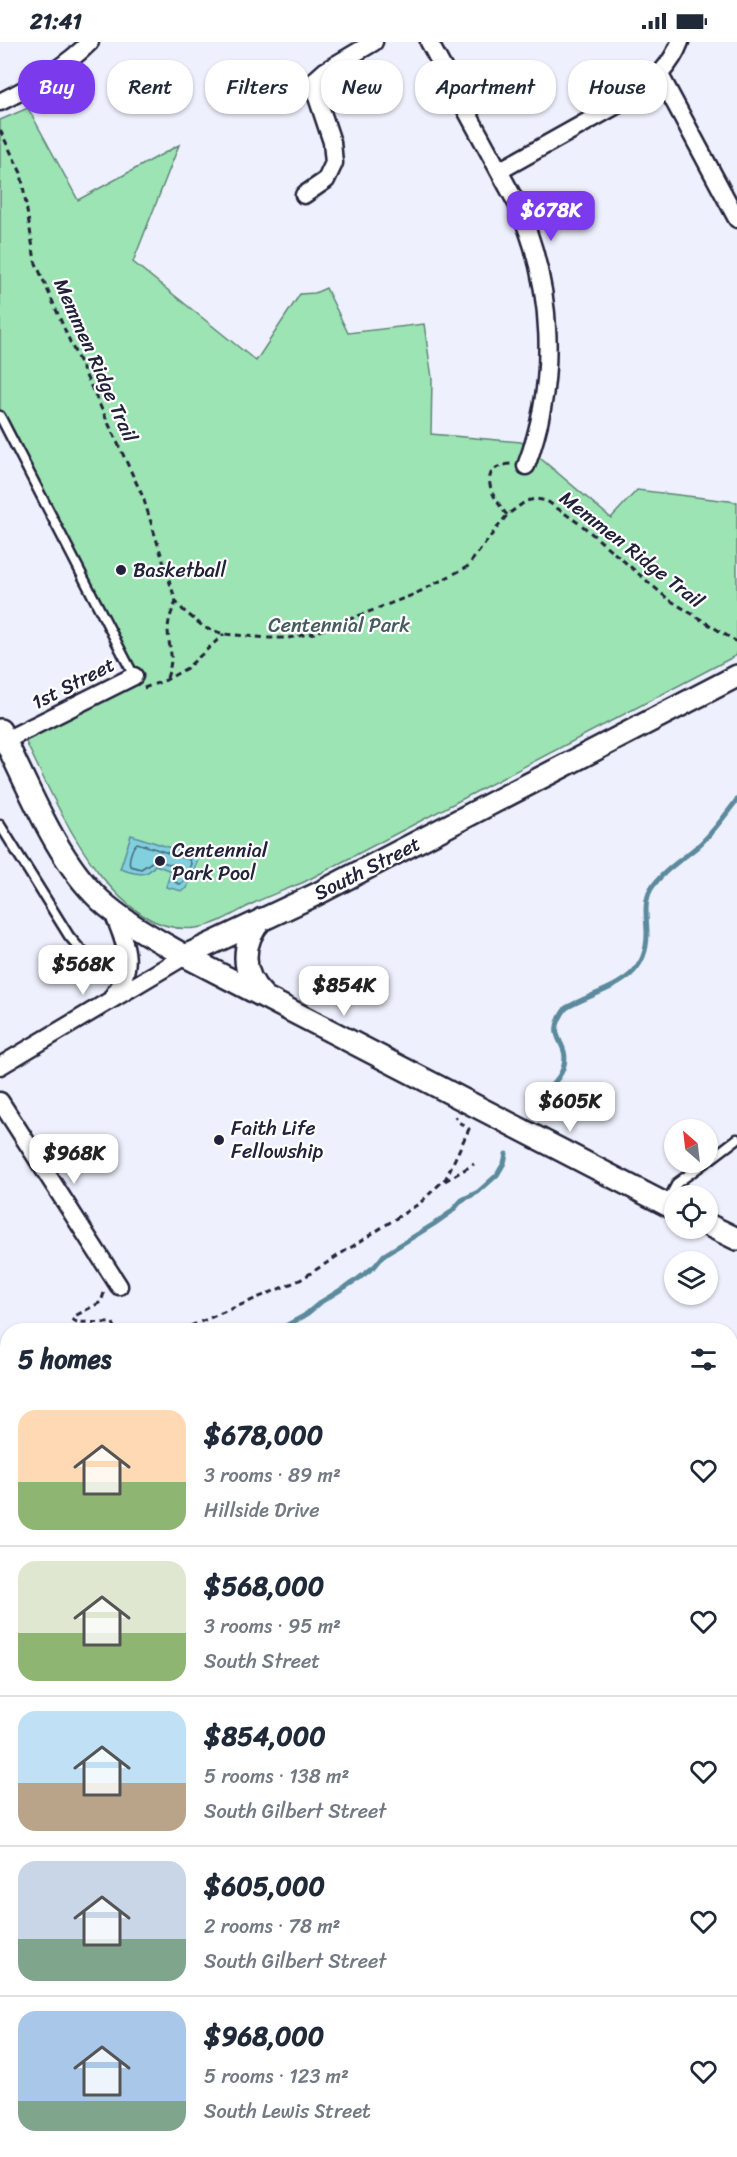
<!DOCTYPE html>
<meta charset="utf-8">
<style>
body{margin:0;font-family:Sriracha,sans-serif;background:#f2f2f3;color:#1f2937;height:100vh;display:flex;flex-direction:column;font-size:22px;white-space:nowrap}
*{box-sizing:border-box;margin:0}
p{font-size:20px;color:#747a83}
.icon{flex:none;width:33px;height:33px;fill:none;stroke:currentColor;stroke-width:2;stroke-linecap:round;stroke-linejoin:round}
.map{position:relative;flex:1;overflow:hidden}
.details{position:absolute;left:0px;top:1281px;width:738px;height:834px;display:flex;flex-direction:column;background:#fff;border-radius:24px 24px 0 0;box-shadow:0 2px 4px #0004}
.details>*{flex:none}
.hud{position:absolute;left:18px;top:18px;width:702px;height:54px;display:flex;gap:12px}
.needle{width:39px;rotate:332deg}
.buttons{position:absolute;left:664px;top:1077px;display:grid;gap:12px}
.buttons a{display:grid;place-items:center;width:54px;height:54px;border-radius:50%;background:#fff;box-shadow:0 2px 4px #0004;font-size:30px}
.price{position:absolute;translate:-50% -51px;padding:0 14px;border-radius:12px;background:#fff;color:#222;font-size:20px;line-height:39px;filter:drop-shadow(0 2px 3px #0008)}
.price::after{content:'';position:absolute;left:50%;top:36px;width:18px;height:14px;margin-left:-9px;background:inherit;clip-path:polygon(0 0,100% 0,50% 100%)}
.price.active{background:#7c3aed;color:#fff}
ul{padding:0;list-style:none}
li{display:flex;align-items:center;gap:18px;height:150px;padding:0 18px}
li+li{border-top:2px solid #e0e1e3}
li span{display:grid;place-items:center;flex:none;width:168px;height:120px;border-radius:18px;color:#555}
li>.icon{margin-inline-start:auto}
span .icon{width:72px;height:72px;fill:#fffc;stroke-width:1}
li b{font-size:26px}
h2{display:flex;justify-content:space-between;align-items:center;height:72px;padding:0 18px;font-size:26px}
.pill{padding:0 21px;border-radius:24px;background:#fff;box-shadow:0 2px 4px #0004;font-size:21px;line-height:54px}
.pill.active{background:#7c3aed;color:#fff}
.status{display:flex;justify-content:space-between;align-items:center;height:42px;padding:0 30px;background:#fff;direction:ltr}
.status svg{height:16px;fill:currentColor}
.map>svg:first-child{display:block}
.green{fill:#9ce4b3;stroke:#5f8377;stroke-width:1.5}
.water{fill:#81d0de;stroke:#5b8a9d;stroke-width:1.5}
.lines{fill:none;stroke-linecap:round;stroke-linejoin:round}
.shore{stroke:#48687c;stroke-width:1.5}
.stream{stroke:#5b8a9d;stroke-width:5}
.service-casing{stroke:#22223b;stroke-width:13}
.minor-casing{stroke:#22223b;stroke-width:21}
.tertiary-casing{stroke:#22223b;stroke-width:26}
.path{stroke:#22223b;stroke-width:3;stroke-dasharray:6 4.5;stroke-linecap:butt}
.service{stroke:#fff;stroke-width:8}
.minor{stroke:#fff;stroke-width:16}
.tertiary{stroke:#fff;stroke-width:21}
.poi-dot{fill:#22223b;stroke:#fff;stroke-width:2}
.labels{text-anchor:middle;stroke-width:4.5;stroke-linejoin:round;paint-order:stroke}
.street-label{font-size:20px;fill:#22223b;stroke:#fff}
.poi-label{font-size:20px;fill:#22223b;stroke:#fff;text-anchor:start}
.park-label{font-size:20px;fill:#475c5f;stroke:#fff}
</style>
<div class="status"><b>21:41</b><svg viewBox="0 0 49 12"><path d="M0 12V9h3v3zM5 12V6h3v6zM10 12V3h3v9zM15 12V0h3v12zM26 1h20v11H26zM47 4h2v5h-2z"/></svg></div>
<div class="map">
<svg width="737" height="2115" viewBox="0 0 737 2115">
<rect width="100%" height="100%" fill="#eef1fd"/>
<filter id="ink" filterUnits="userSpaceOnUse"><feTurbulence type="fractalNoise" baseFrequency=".0167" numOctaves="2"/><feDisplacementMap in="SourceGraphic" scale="12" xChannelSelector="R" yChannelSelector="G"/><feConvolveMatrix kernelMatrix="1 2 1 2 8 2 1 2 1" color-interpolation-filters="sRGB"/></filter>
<g filter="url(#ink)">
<path class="green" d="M 28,66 L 78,158 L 179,103 L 133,220 L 256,319 L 300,252 L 315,251 L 326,246 L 348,291 L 424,282 L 432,336 L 431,392 L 521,400 L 611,476 L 637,448 L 737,460 L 737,613 L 304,840 C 288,847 270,853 254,861 C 235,871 217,883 196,886 C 109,897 53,753 21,690 L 134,634 L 0,374 L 0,78 Z
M 7,1577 L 8,2108 L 730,2108 L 731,1919 L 737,1925 L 737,2115 L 0,2115 L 0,1581 Z"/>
<path class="water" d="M 131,793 L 199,815 L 187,846 L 182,849 L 166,845 L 171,829 L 155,823 C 146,837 134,831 120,827 Z"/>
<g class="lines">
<path class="shore" d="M 137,801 L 190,818 L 191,822 L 183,841 L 179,842 L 175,840 L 177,828 L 173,823 L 155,818 L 141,827 L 130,824 C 128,818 132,805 137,801 Z"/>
<path class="stream" d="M 534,1060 C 545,1049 561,1038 564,1023 C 570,998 543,997 566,966 C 603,945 647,942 647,892 C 647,877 643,861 651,847 C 662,829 683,817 698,804 C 713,791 725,773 737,758
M 278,1288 L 304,1274 L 321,1260 L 358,1237 L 375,1224 L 384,1213 L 434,1182 L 451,1170 L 462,1158 L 478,1150 L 497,1133 L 504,1121 L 506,1112
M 0,1447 L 8,1437
M 730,1792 L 737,1797"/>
<defs>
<path id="service" d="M 0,374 L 134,634
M 0,783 L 69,894 L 80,907 L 92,915
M 708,1119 L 737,1097
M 666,1162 L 677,1141 L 706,1120
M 0,1637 L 8,1633
M 730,1941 L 737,1947
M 0,2033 L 8,2040
M 0,2084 L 8,2091
M 25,2108 L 33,2115
M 85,2108 L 95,2115"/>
<path id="minor" d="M 429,0 L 517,162 C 554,245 558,339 526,424
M 660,33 L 737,177
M 0,60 C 33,44 64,26 90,0
M 499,129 L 633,54 C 654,39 671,24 680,0
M 304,153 L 326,138 L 334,121 L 332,100 L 316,52 L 316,37 L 325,29 L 374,0
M 0,701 L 134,634
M 112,868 C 125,901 137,923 113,954
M 0,1024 L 185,914
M 0,1059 L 119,1244"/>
<path id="tertiary" d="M 0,688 C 28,743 55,816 100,858 C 125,881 156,897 185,914 L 675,1167
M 262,877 C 241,900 240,931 263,953
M 185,914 L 317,852 L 737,634
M 708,1183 L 737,1197"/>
</defs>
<use href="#service" class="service-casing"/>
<use href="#minor" class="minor-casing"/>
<use href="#tertiary" class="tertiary-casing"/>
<path class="path" d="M 0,88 L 21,131 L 35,219 L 71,302 L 143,455 L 176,560 L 184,569 L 205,586 L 224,592 L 269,596 L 288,596 L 314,591 L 415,552 L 467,525 L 507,473 L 526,459 L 536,457 L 547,459 L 584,485 L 668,557 L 737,600
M 507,473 C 493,456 474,425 511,422
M 167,636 C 175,611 169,611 168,588 C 168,578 172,569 176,560
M 144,646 L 166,638 L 187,626 L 224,592
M 445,1139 L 474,1122
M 104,1251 L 101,1260 L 75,1274 L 73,1278 L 77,1280 L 113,1281 L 116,1288
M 181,1288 L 300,1238 L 420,1161 L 446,1136 L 469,1087 L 457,1079 L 455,1074
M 0,1322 L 8,1318
M 730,1850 L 737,1852
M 196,2108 L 199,2115
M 233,2108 L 236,2115"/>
<use href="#service" class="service"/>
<use href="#minor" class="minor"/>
<use href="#tertiary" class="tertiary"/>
</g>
</g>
<g class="poi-dot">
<circle cx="121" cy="528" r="6"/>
<circle cx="160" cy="819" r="6"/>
<circle cx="219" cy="1098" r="6"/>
</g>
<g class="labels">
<g class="street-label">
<text transform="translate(96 318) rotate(66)" y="7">Memmen Ridge Trail</text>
<text transform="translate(632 507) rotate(38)" y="7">Memmen Ridge Trail</text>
<text transform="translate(73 641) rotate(-27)" y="7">1st Street</text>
<text transform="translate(367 826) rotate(-27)" y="7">South Street</text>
</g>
<g class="poi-label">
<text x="133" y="535">Basketball</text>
<text x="172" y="815">Centennial<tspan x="172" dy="23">Park Pool</tspan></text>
<text x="231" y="1093">Faith Life<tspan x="231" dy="23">Fellowship</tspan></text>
</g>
<g class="park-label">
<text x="339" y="590">Centennial Park</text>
</g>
</g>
</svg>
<div class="buttons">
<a><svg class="needle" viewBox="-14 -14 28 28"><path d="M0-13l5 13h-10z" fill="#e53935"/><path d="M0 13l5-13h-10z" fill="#747a83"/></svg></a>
<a><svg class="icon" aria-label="locate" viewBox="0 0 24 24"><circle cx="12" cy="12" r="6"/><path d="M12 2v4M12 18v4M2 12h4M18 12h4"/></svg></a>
<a><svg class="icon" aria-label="layers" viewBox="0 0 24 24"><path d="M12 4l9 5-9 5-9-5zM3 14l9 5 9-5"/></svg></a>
</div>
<b class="price active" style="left:551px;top:200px">$678K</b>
<b class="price" style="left:83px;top:954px">$568K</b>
<b class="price" style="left:344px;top:975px">$854K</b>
<b class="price" style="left:570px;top:1091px">$605K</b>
<b class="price" style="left:74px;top:1143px">$968K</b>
<div class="hud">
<a class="pill active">Buy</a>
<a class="pill">Rent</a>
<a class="pill">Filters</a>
<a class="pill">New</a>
<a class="pill">Apartment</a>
<a class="pill">House</a>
</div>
<section class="details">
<h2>5 homes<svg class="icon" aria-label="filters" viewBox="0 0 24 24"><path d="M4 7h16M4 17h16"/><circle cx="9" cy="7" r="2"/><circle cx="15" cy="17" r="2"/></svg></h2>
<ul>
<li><span style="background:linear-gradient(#ffd9b3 60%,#8fb573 0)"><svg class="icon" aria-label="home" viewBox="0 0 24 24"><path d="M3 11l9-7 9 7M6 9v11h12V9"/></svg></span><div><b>$678,000</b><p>3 rooms · 89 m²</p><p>Hillside Drive</p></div><svg class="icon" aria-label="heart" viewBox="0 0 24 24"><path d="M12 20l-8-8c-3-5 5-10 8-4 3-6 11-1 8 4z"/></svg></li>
<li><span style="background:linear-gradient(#dfe7d0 60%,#8fb573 0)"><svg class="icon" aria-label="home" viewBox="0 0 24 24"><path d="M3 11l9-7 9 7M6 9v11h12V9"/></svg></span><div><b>$568,000</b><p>3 rooms · 95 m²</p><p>South Street</p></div><svg class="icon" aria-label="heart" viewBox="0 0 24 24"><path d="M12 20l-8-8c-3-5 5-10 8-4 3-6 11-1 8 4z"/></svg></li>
<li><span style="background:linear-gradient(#bfe0f5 60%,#b9a48a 0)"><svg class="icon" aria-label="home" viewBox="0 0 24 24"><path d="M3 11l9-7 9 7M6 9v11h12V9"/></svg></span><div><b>$854,000</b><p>5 rooms · 138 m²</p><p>South Gilbert Street</p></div><svg class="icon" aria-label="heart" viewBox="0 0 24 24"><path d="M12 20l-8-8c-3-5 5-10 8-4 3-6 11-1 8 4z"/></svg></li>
<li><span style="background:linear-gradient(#c9d6e8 65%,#7fa58c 0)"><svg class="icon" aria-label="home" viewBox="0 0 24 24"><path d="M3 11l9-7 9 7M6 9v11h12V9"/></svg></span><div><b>$605,000</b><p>2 rooms · 78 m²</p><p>South Gilbert Street</p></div><svg class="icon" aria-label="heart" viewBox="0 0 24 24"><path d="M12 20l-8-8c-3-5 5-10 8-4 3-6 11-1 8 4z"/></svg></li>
<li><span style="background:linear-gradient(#a9c7e8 75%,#7fa58c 0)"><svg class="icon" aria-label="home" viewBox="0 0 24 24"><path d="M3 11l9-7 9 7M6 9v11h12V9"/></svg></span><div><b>$968,000</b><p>5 rooms · 123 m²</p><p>South Lewis Street</p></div><svg class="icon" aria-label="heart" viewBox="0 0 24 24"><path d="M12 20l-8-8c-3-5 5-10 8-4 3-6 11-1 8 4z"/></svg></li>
</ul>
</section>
</div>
